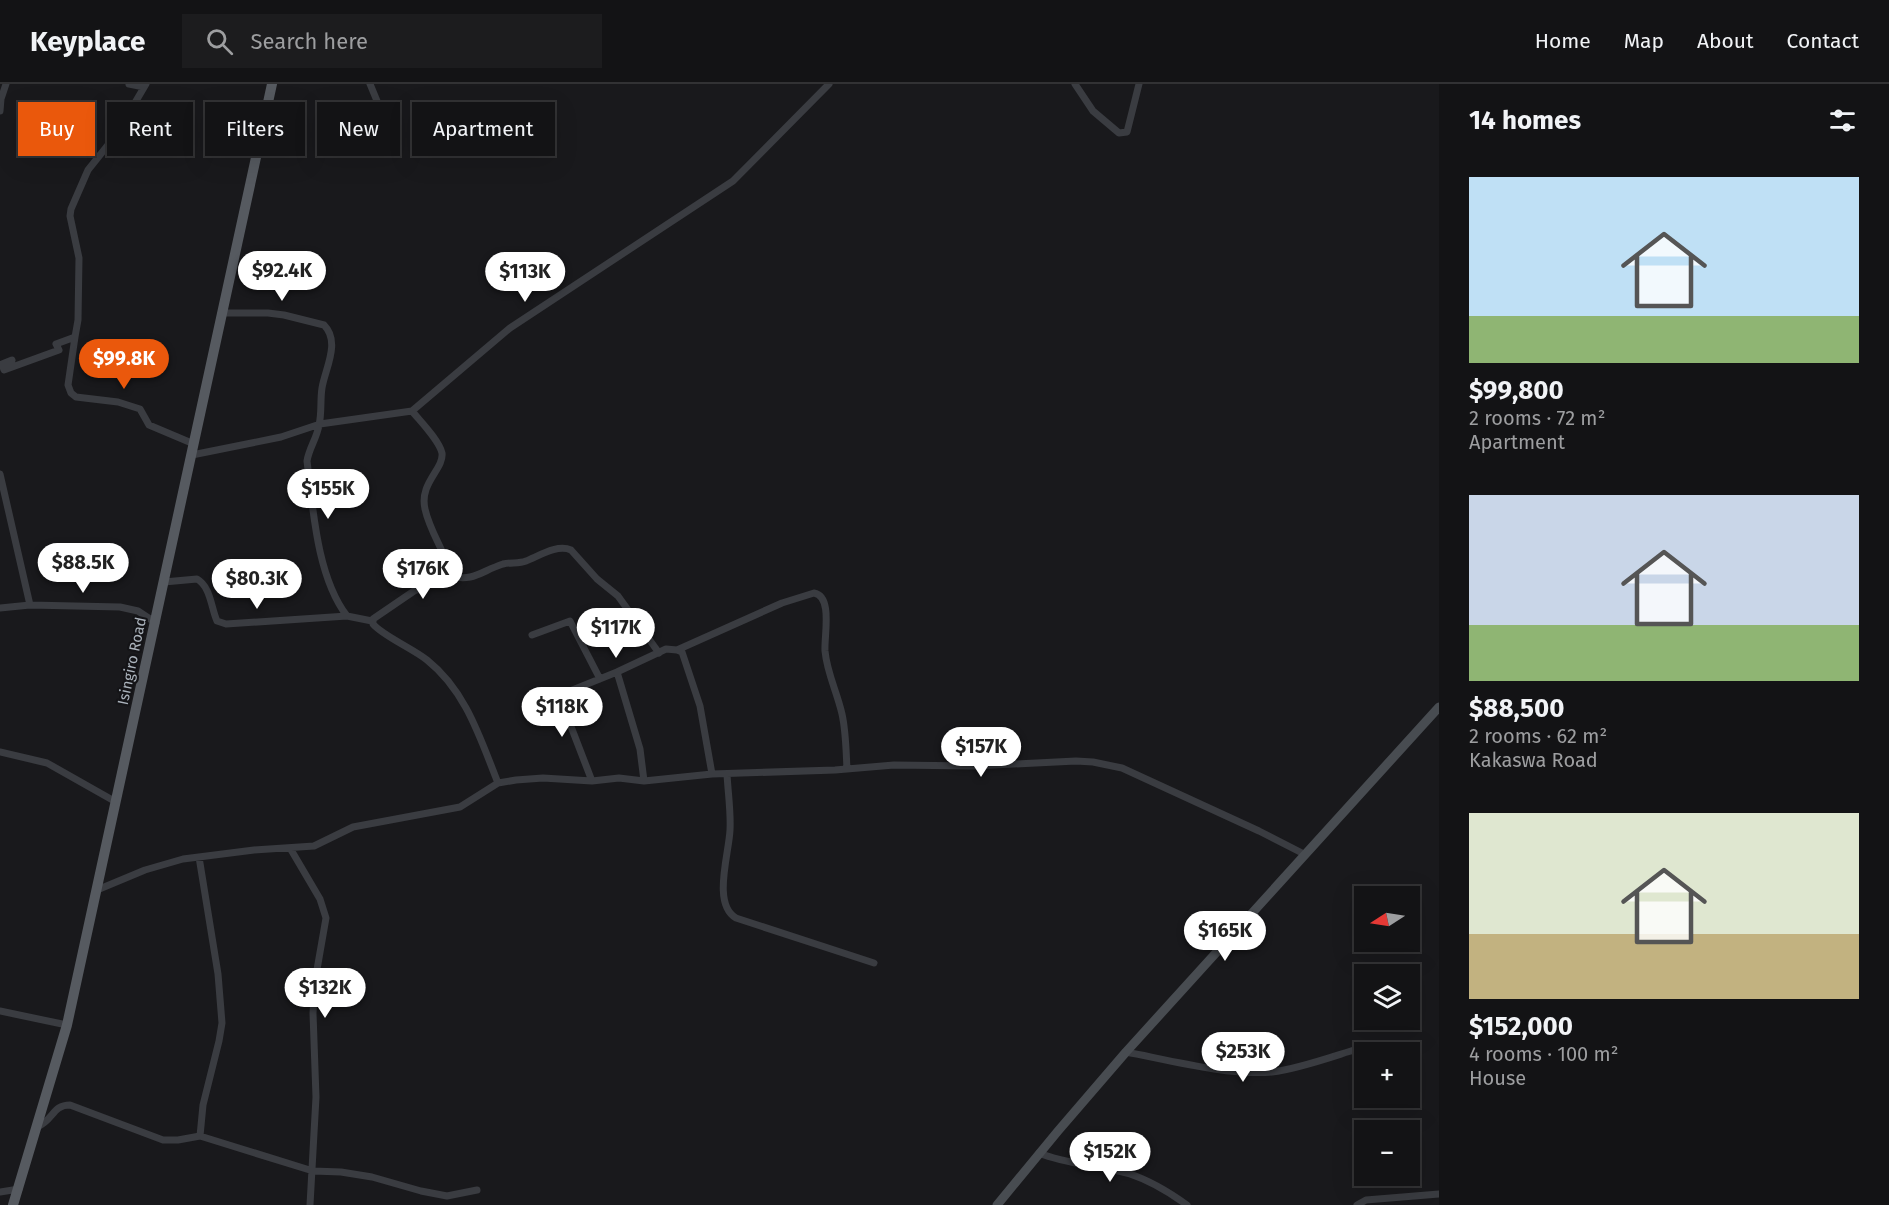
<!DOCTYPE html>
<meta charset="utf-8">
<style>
body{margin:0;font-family:"Fira Sans",sans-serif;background:#1c1c1e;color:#f1f3f6;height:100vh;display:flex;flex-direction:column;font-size:22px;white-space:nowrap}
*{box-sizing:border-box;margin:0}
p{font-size:20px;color:#9d9ea0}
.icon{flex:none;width:33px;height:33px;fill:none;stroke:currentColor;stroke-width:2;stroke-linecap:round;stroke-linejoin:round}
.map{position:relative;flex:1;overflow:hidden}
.drawer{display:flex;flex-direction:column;background:#131315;width:450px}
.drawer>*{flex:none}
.guide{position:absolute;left:18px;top:18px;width:570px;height:54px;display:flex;gap:12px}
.needle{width:39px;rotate:258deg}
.buttons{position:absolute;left:1354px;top:802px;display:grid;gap:12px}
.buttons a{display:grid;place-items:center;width:66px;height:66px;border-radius:0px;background:#131315;box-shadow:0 6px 24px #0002,0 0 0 2px #323234;font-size:30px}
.price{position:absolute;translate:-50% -51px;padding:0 14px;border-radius:21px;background:#fff;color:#222;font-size:20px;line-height:39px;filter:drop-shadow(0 2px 3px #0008)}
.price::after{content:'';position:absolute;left:50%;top:36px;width:18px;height:14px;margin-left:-9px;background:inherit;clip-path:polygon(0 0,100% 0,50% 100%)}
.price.on{background:#ea580c;color:#fff}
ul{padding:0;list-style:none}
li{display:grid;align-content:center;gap:12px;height:318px;padding:0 30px}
li span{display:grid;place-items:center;height:186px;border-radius:0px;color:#555}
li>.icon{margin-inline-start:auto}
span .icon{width:108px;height:108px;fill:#fffc;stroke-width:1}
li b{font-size:26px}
h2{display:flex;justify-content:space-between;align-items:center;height:72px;padding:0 30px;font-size:26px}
.tag{padding:0 21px;border-radius:0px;background:#131315;box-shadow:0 6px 24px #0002,0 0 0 2px #323234;font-size:21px;line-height:54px}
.tag.on{background:#ea580c;color:#fff}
header{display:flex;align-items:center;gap:36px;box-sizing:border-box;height:84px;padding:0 30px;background:#131315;border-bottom:2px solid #323234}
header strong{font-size:28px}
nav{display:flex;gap:33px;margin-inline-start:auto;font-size:21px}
.search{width:420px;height:54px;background:#1c1c1e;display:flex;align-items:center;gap:15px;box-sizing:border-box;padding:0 21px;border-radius:0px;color:#9d9ea0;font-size:22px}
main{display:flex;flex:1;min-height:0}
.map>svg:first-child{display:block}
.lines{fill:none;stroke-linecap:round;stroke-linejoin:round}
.minor{stroke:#3a3c41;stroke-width:7}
.secondary{stroke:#484c51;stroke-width:9}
.primary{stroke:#565a60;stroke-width:10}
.labels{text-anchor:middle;stroke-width:4.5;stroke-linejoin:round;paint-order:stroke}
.street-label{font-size:15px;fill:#abb3bc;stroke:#141417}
</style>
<header>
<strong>Keyplace</strong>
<div class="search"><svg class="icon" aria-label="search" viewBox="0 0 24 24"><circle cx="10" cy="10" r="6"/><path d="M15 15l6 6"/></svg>Search here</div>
<nav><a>Home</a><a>Map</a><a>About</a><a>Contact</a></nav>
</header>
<main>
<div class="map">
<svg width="1439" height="1121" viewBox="0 0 1439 1121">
<rect width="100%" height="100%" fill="#19191c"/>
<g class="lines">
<path class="minor" d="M 129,0 L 144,3
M 370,0 L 382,29 L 391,42
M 1075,0 L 1093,27 L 1119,49 L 1127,48 L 1139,0
M 0,27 L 1,15 L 6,0
M 223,229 L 268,229 L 284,231 L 324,241 C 341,258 325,285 322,304 C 320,316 322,329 319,341 C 317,354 309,364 307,377 C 313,425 317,493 347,532
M 75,253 L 68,301 L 71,309 L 76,313 L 118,318 L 140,325 L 149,341 L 194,360
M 12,276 L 2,280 L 4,286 L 59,266 L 56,260 L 75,253 L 78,236 L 79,174 L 70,132 L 71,125 L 88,86 L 116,51 L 146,0
M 412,327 C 420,337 439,356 442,369 C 444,385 419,399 425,425 C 430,448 445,468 451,490 L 447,494 L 414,507 L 373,535 L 373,540 C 383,552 412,564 427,576 C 466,607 480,654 498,699
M 192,371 L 281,353 L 320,340 L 412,327 L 510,244 L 733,97 L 829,0
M 0,390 L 30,521
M 450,492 C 474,498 481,487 503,480 C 511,478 519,480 526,477 C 539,472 557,460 571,466 L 597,495 L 618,512 L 659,569
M 164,498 L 197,495 C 211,503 211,524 217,537 L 226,540 L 347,532 L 372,537
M 0,524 L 30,521 L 120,523 L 138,527 L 156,539
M 532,551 L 570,537 L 600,595
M 677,566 L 682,568 L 700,622 L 712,690
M 617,588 L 640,665 L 644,697
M 0,668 L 47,679 L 116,718
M 727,690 C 728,709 731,728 730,746 C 729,770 712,820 736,834 L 874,879
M 592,697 L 560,614 L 560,611 L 617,588 L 666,565 L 677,566 L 782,519 L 814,509 C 833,512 824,552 825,567 C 827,589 837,608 842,630 C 846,648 846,667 847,685
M 290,764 L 320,815 L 326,834 L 315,897 L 313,929 L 316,1013 L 310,1121
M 97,806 L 145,786 L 183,775 L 254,766 L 314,762 L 353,743 L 460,723 L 498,699 L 516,696 L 543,694 L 592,697 L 619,694 L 644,697 L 712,690 L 835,686 L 894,681 L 974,682 L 1076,677 L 1093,678 L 1122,684 L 1259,747 L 1304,770
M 0,927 L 67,941
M 1126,968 C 1168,976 1230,992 1272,988 C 1298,985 1331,973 1357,965
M 37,1043 C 54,1036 52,1021 70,1021 L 163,1056 L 178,1056 L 200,1052 L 203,1021 L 219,957 L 222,939 L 218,890 L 199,773
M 200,1052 L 313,1087 L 341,1088 L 372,1093 L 421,1107 L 447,1112 L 477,1106
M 1039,1069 C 1068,1081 1100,1081 1130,1090 C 1151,1097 1169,1108 1187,1121
M 0,1108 L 19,1105
M 1357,1121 L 1366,1116 L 1439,1110"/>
<path class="secondary" d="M 997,1121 L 1058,1047 L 1126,968 L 1439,623"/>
<path class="primary" d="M 13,1121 L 67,941 L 272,0"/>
</g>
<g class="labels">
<g class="street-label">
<text transform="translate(132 577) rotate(-78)" y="5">Isingiro Road</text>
</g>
</g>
</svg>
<div class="buttons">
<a><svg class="needle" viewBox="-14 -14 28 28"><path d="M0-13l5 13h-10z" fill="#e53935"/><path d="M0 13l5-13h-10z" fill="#9d9ea0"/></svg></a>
<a><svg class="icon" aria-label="layers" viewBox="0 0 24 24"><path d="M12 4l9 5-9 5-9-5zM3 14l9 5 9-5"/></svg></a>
<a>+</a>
<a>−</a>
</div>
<b class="price" style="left:282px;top:218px">$92.4K</b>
<b class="price" style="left:525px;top:219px">$113K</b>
<b class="price on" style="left:124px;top:306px">$99.8K</b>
<b class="price" style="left:328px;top:436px">$155K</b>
<b class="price" style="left:83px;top:510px">$88.5K</b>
<b class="price" style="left:423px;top:516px">$176K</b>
<b class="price" style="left:257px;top:526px">$80.3K</b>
<b class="price" style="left:616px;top:575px">$117K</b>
<b class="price" style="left:562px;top:654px">$118K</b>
<b class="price" style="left:981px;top:694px">$157K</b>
<b class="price" style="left:1225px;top:878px">$165K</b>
<b class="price" style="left:325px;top:935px">$132K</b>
<b class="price" style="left:1243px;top:999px">$253K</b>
<b class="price" style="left:1110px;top:1099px">$152K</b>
<div class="guide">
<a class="tag on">Buy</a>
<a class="tag">Rent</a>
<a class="tag">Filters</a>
<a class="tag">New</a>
<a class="tag">Apartment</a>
</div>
</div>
<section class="drawer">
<h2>14 homes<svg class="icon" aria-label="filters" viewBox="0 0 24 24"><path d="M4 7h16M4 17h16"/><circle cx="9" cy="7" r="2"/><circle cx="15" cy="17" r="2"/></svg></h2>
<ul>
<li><span style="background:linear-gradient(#bfe0f5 75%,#8fb573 0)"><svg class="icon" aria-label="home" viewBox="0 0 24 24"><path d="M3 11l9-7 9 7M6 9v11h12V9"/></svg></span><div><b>$99,800</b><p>2 rooms · 72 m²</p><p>Apartment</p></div></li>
<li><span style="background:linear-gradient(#c9d6e8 70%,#8fb573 0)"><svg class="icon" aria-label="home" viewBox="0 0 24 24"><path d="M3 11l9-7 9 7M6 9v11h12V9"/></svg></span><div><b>$88,500</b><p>2 rooms · 62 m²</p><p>Kakaswa Road</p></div></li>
<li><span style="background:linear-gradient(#dfe7d0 65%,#c2b280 0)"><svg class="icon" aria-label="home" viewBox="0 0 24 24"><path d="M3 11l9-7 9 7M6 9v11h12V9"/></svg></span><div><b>$152,000</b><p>4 rooms · 100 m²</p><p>House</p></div></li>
</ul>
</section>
</main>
